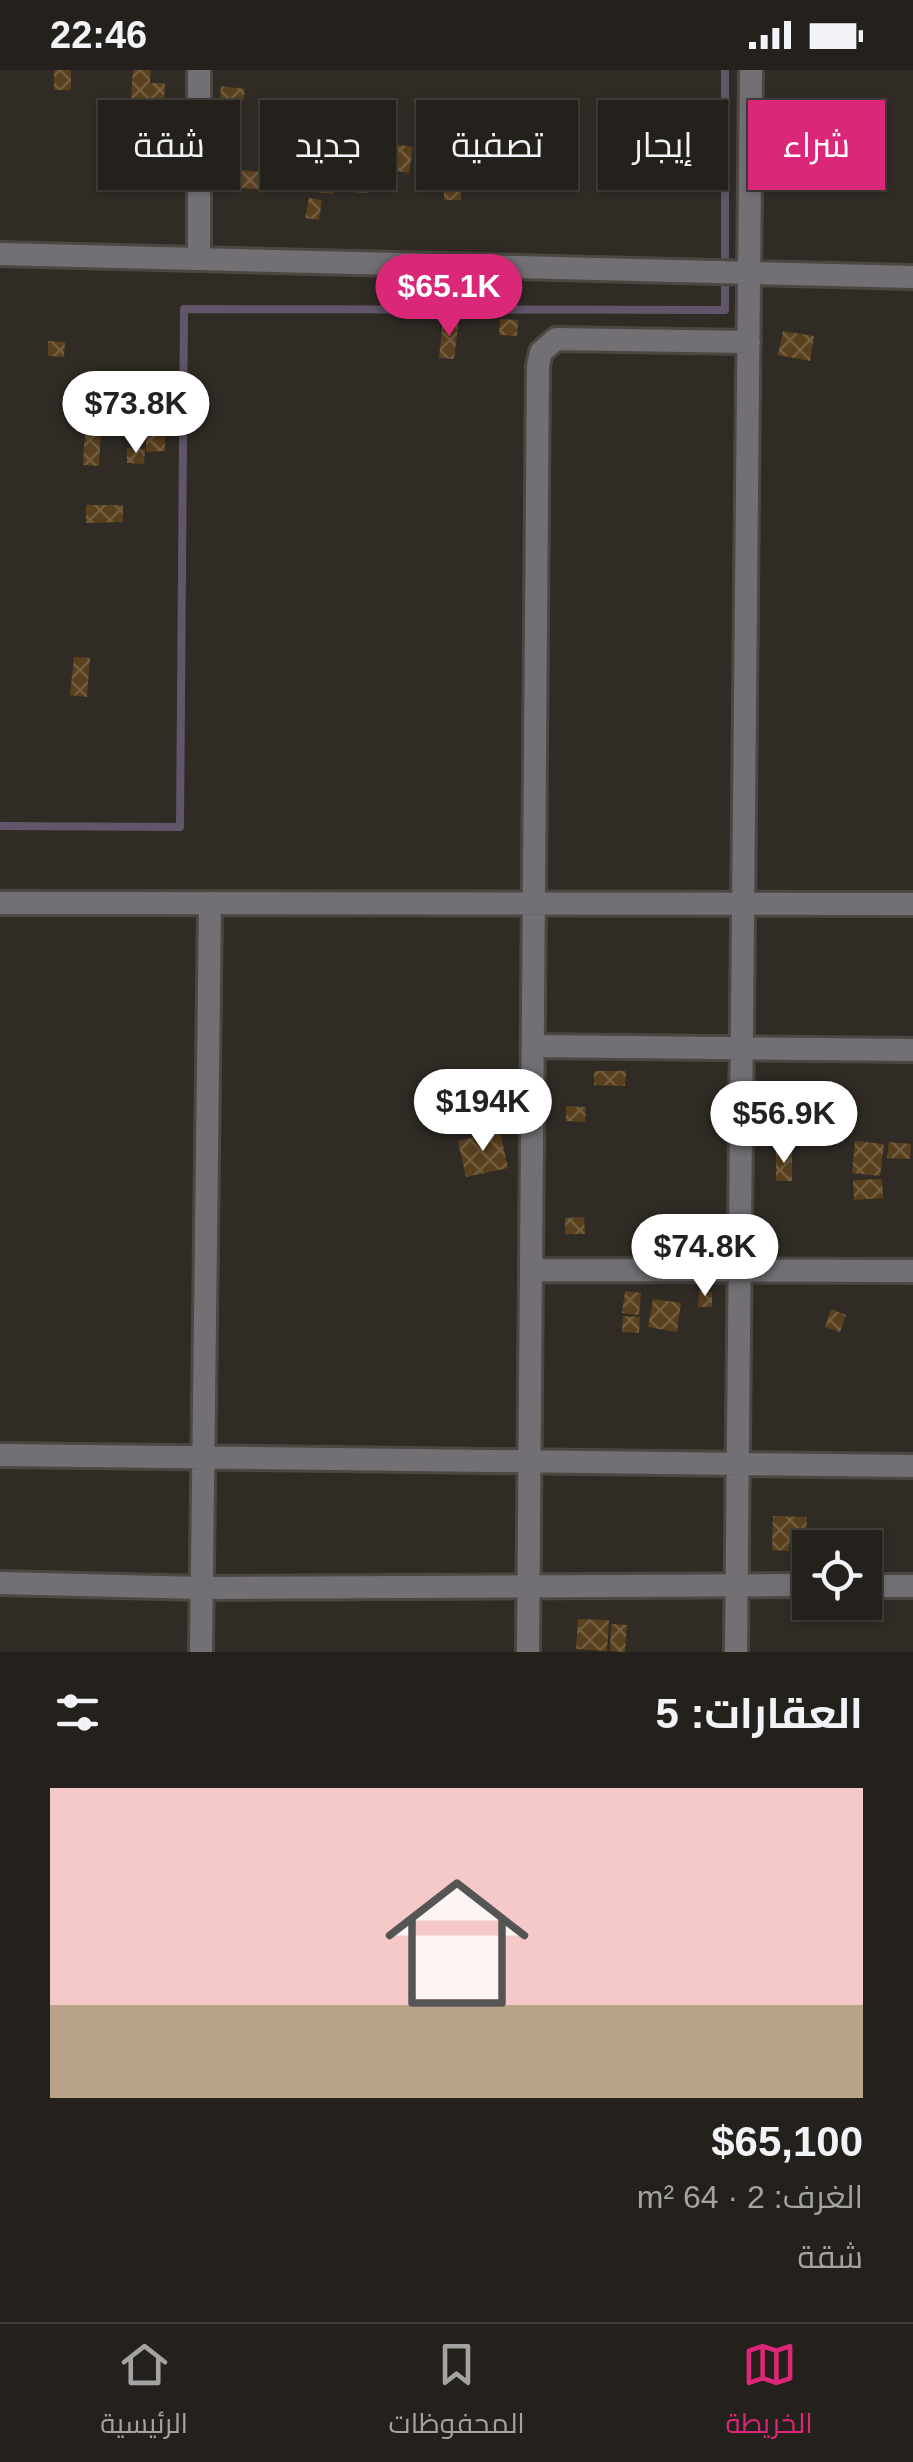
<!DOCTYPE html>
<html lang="ar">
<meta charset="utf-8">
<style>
body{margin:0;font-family:Arial,Cairo,sans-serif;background:#2c2825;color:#f1f3f6;direction:rtl;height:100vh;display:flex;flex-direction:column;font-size:38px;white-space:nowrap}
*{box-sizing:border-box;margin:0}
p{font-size:32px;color:#a3a3a3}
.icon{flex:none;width:55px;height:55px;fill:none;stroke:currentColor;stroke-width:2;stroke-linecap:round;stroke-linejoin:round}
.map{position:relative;height:1582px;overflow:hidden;direction:ltr}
.drawer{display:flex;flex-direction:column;background:#24201c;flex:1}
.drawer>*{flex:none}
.guide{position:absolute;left:30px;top:30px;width:855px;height:90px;direction:rtl;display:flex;gap:20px}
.controls{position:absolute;left:792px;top:1460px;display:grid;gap:20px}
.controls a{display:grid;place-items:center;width:90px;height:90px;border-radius:0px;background:#24201c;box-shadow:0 2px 8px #0004,0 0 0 2px #413e3b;font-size:50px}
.price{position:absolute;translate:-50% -85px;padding:0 22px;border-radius:35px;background:#fff;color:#222;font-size:32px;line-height:65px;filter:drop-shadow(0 2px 5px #0008)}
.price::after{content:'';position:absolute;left:50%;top:60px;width:30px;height:22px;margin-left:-15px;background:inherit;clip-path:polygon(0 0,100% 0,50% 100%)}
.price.active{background:#db2777;color:#fff}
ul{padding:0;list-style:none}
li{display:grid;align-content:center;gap:20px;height:530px;padding:0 50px}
li span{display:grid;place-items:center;height:310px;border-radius:0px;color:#555}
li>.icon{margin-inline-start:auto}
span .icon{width:180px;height:180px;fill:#fffc;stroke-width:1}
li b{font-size:42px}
h2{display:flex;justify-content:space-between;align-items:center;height:120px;padding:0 50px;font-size:42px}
.pill{padding:0 35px;border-radius:0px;background:#24201c;box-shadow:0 2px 8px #0004,0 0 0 2px #413e3b;font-size:35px;line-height:90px}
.pill.active{background:#db2777;color:#fff}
.status{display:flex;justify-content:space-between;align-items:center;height:70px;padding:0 50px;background:#24201c;direction:ltr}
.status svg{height:28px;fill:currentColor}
.tab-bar{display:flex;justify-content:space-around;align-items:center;height:140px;border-top:2px solid #413e3b;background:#24201c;font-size:28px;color:#a3a3a3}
.tab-bar a{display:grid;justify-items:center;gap:5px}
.tab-bar .active{color:#db2777}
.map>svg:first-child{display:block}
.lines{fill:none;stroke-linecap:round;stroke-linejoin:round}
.stream{stroke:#615569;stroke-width:8}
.building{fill:url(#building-cross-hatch)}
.minor-casing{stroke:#4c4741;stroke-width:28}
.minor{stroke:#727074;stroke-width:22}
</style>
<div class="status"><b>22:46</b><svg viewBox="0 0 49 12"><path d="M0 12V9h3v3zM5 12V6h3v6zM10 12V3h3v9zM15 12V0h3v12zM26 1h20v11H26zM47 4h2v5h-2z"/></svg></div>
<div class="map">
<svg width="913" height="1582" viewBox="0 0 913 1582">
<defs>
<pattern id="building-cross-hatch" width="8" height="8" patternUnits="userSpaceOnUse" patternTransform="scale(2.5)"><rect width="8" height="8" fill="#59411e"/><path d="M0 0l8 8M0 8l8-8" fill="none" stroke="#725d3f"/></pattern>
</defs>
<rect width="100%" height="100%" fill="#302b25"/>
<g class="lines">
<path class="stream" d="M 0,756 L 180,757 L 184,239 L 725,240 L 725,0"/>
</g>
<path class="building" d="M 54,0 L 71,0 L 71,20 L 54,20 Z
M 133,0 L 151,0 L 150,13 L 165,13 L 164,30 L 131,29 Z
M 221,16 L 245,19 L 243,31 L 220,28 Z
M 427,63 L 445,63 L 445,102 L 426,102 Z
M 371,65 L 391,69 L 388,85 L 369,82 Z
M 395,74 L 413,77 L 409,103 L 392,100 Z
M 371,84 L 392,88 L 389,102 L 369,98 Z
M 240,100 L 273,103 L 272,120 L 239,118 Z
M 295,100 L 335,105 L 333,124 L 293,119 Z
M 338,101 L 370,103 L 368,123 L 336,121 Z
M 471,101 L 507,104 L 506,120 L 470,117 Z
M 444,108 L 461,108 L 461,130 L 444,130 Z
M 309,128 L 322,130 L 319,150 L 305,148 Z
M 443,248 L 459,250 L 454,289 L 439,288 Z
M 500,249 L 518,250 L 517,266 L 499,265 Z
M 783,261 L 814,266 L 810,291 L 778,285 Z
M 48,271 L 65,272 L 64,287 L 48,286 Z
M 146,359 L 165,359 L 165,381 L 146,382 Z
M 85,360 L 101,361 L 99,396 L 83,395 Z
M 127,378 L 145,379 L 144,394 L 127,393 Z
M 86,435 L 123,435 L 123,452 L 86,453 Z
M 74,587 L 90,588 L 87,627 L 70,625 Z
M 594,1001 L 626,1001 L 625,1016 L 594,1015 Z
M 566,1036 L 586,1037 L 585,1052 L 566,1051 Z
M 500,1062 L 508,1098 L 466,1107 L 458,1071 Z
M 855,1071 L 884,1074 L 880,1106 L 852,1103 Z
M 889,1072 L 911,1074 L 910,1089 L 887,1088 Z
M 776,1081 L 792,1081 L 792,1111 L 776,1111 Z
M 882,1109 L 883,1128 L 854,1130 L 853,1110 Z
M 584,1147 L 585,1164 L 565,1164 L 565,1148 Z
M 625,1221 L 641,1223 L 639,1245 L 622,1243 Z
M 699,1221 L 712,1222 L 712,1237 L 698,1237 Z
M 653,1229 L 681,1233 L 677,1262 L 648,1257 Z
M 831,1239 L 846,1245 L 840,1262 L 825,1257 Z
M 623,1246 L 640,1247 L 639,1263 L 622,1262 Z
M 773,1446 L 807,1447 L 806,1468 L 790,1467 L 789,1481 L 772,1480 Z
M 578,1549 L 609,1550 L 607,1581 L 576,1579 Z
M 611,1554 L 627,1555 L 625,1582 L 610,1581 Z"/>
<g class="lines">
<defs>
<path id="minor" d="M 0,184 L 913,207
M 199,187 L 199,0
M 0,833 L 913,834
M 534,976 L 913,980
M 532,1200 L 913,1201
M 0,1385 L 913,1396
M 0,1513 L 202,1518 L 810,1515
M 865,1516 L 913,1516
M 201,1582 L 210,833
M 528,1582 L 538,296 L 541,282 L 556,269 L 749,272
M 736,1582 L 751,0"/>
</defs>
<use href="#minor" class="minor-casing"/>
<use href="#minor" class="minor"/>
</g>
</svg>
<div class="controls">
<a><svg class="icon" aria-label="locate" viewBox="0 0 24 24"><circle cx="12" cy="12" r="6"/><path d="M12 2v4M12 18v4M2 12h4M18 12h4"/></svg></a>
</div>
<b class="price active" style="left:449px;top:269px">$65.1K</b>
<b class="price" style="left:136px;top:386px">$73.8K</b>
<b class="price" style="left:483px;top:1084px">$194K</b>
<b class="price" style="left:784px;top:1096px">$56.9K</b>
<b class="price" style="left:705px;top:1229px">$74.8K</b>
<div class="guide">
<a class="pill active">شراء</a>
<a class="pill">إيجار</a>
<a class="pill">تصفية</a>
<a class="pill">جديد</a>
<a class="pill">شقة</a>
</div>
</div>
<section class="drawer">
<h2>العقارات: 5<svg class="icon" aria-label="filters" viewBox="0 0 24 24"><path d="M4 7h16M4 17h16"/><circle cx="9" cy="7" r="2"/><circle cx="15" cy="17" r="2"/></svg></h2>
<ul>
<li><span style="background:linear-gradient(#f6c9c9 70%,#b9a48a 0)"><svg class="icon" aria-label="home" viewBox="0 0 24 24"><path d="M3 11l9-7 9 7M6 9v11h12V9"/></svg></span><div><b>$65,100</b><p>الغرف: 2 · 64 m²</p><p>شقة</p></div></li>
</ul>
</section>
<nav class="tab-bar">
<a class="active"><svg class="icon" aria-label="map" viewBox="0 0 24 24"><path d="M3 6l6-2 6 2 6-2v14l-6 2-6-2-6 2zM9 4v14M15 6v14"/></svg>الخريطة</a>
<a><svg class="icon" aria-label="saved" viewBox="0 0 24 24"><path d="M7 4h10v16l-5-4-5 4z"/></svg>المحفوظات</a>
<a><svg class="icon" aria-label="home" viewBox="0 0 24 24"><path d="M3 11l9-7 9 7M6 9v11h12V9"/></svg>الرئيسية</a>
</nav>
